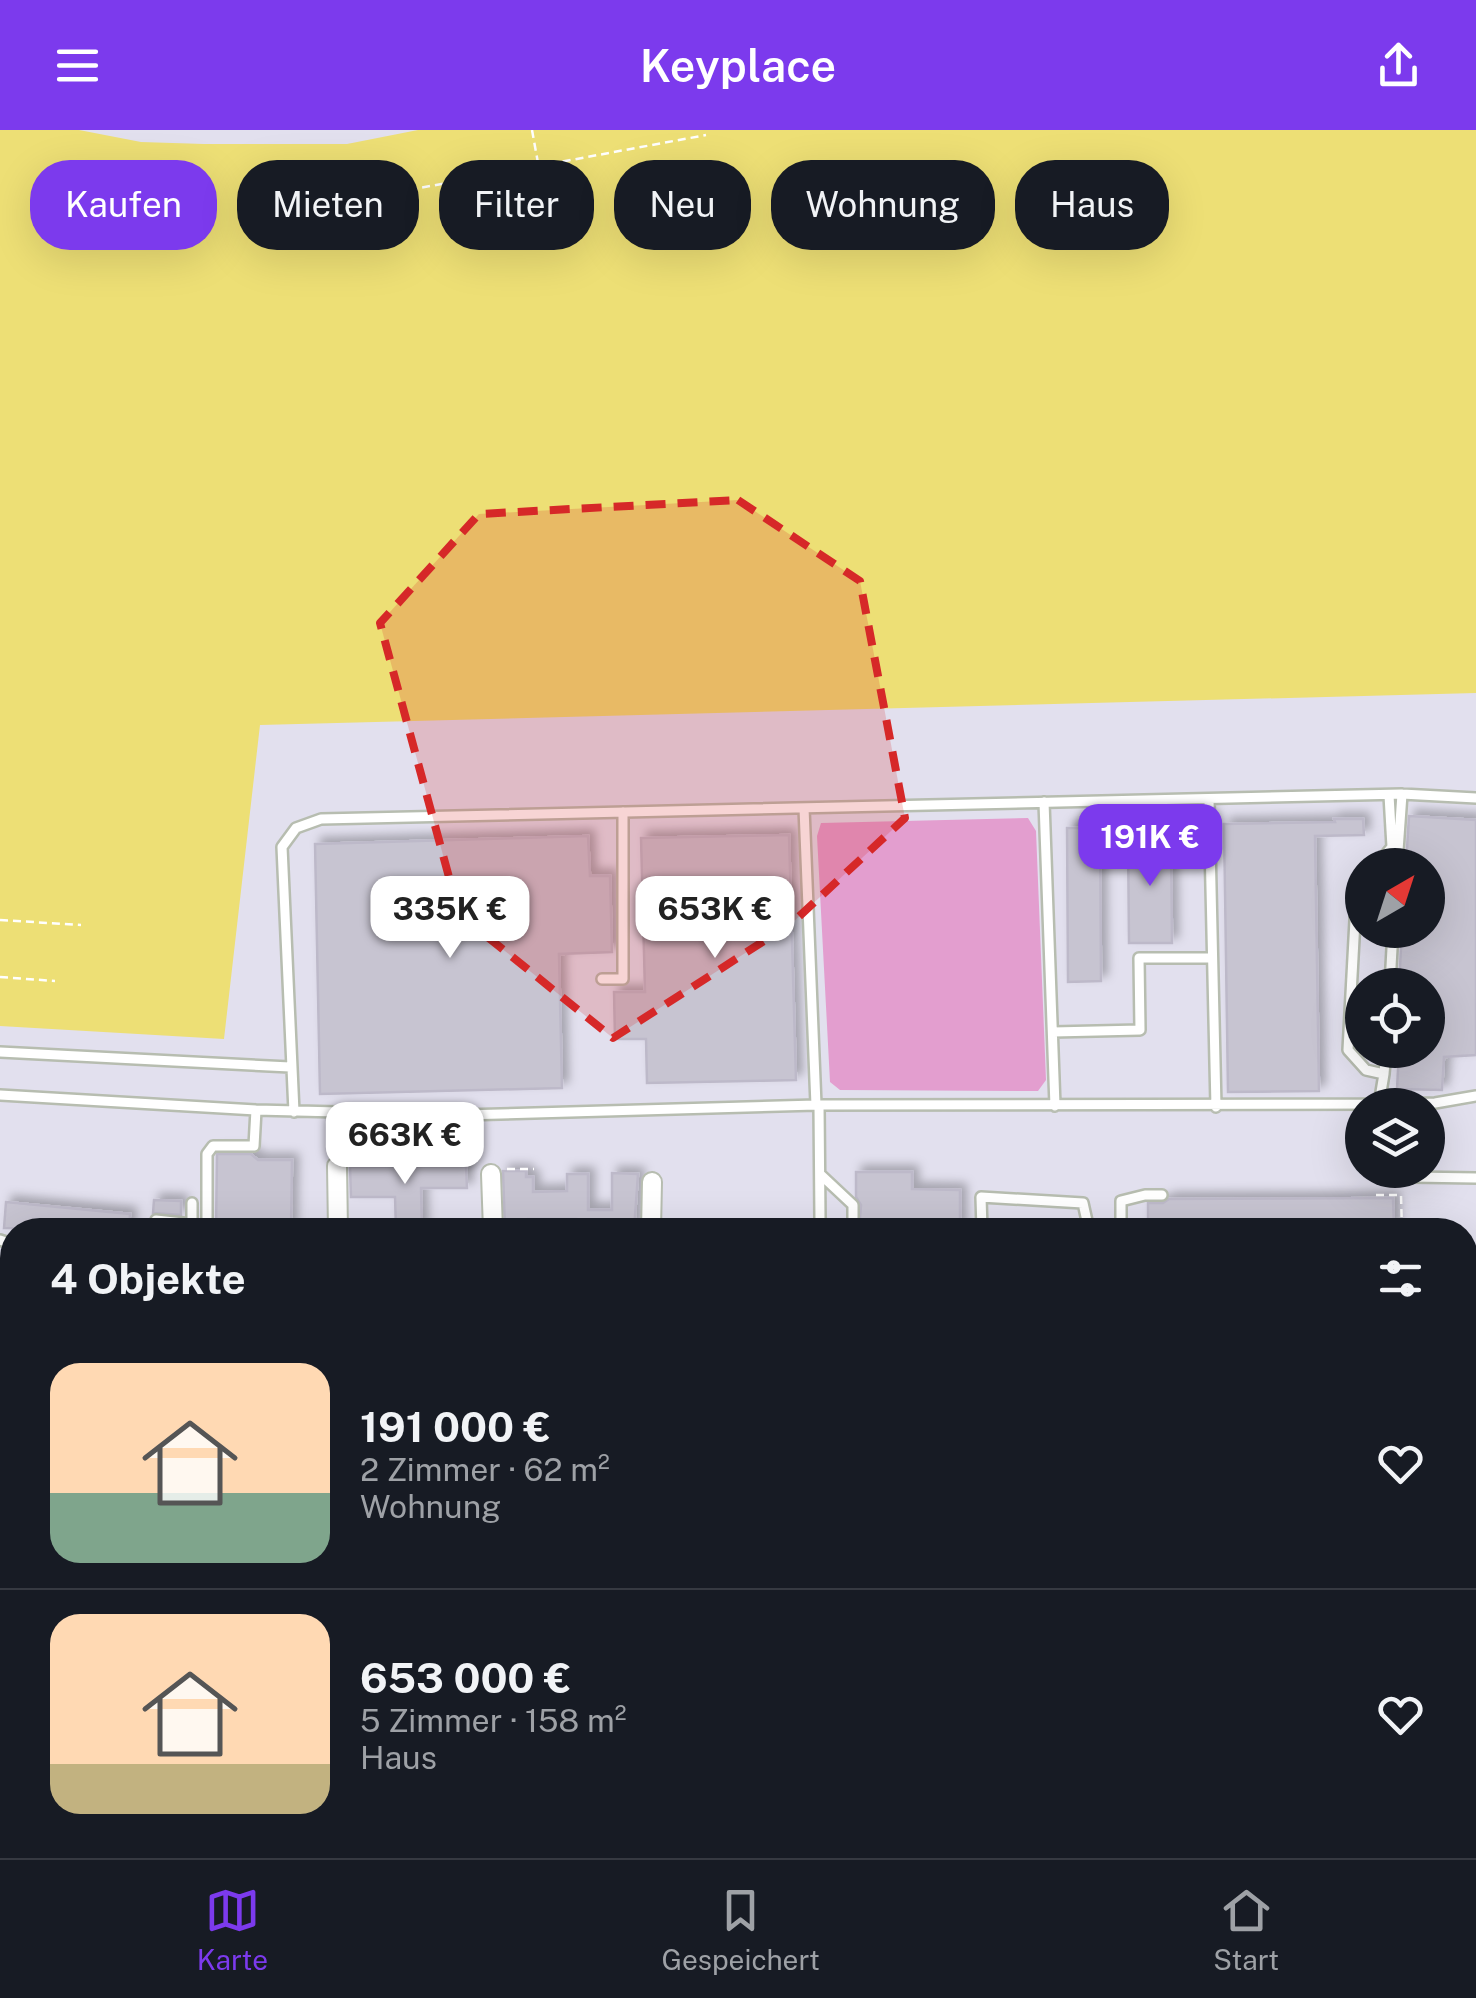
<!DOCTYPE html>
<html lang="de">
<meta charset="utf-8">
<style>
body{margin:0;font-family:"Public Sans",sans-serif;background:#242831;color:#f1f3f6;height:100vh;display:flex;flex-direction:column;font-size:38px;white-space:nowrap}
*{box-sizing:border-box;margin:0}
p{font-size:32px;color:#9ea1a6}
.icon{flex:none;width:55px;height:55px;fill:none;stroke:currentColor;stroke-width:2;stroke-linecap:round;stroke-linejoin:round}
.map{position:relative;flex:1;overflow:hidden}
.panel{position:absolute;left:0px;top:1088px;width:1478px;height:642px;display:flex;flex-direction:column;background:#171b24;border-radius:40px 40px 0 0;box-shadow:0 10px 40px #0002}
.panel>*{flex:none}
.guide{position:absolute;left:30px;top:30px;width:1418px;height:90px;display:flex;gap:20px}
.needle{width:65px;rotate:39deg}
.tools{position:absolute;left:1345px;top:718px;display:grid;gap:20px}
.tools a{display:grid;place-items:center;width:100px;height:100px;border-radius:50%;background:#171b24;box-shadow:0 10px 40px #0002;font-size:50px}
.price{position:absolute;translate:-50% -85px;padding:0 22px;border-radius:20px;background:#fff;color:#222;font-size:32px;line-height:65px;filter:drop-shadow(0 2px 5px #0008)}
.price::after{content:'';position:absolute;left:50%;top:60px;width:30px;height:22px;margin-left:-15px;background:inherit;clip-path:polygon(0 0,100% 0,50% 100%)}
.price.active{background:#7c3aed;color:#fff}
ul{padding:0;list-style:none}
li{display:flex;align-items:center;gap:30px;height:250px;padding:0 50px}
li+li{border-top:2px solid #363941}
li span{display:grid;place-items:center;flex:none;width:280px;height:200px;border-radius:30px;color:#555}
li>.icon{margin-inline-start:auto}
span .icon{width:120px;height:120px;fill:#fffc;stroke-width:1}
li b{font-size:42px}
h2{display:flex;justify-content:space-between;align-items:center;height:120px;padding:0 50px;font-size:42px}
.chip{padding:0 35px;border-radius:40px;background:#171b24;box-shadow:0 10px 40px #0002;font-size:35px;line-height:90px}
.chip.active{background:#7c3aed;color:#fff}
header{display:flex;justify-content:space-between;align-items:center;height:130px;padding:0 50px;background:#7c3aed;color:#fff;font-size:45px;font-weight:600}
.dock{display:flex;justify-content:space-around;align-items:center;height:140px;border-top:2px solid #363941;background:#171b24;font-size:28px;color:#9ea1a6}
.dock a{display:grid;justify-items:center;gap:5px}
.dock .active{color:#7c3aed}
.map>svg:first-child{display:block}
.green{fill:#e39ecf}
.water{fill:#eddf75}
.building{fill:#c7c4d1;stroke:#bdb9c9;stroke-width:2.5;filter:url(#shadow)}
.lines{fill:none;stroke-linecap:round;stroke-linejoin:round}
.service-casing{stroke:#b7bdb0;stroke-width:14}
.minor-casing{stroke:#b7bdb0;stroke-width:22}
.secondary-casing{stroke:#b7bdb0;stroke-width:30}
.path{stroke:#fff;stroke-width:2.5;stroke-dasharray:8 5;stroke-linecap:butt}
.service{stroke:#fff;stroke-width:9}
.minor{stroke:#fff;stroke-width:18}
.secondary{stroke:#fff;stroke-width:25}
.marked{fill:#d62828;fill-opacity:0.2;stroke:#d62828;stroke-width:8;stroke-dasharray:20 12;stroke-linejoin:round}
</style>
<header><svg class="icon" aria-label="menu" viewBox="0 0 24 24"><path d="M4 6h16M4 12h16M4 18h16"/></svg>Keyplace<svg class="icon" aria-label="share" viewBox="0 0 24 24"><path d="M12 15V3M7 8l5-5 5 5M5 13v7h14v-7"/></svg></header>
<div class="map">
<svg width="1476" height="1728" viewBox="0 0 1476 1728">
<defs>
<filter id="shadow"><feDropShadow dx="6" dy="-6" stdDeviation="5" flood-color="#0004"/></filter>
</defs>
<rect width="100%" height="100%" fill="#e2e0ee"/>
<path class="green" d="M 1028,688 L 1036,701 L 1046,950 L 1038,961 L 840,960 L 830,952 L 817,706 L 821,693 Z
M 865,1718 L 938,1718 L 939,1728 L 866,1728 Z"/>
<path class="water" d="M 0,0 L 79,0 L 141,12 L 204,14 L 347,14 L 418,0 L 1476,0 L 1476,563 L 260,595 L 224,909 L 0,896 Z"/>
<path class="building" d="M 1409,686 L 1476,690 L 1476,925 L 1444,927 L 1442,960 L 1397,959 L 1399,920 L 1428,920 L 1428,855 L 1399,855 L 1402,800 L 1428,800 L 1428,735 L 1406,735 Z
M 1334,689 L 1363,689 L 1364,705 L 1315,706 L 1319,961 L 1228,962 L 1224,694 L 1335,692 Z
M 1067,698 L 1100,698 L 1101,851 L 1068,852 Z
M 789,705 L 796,950 L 647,953 L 646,909 L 615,909 L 614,862 L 645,862 L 641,708 Z
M 1171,705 L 1172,813 L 1129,813 L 1128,706 Z
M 588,706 L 590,746 L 610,746 L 612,822 L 559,824 L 562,958 L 320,964 L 315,714 Z
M 217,1024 L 251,1024 L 258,1030 L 292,1030 L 291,1100 L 216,1100 Z
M 466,1036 L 467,1058 L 421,1058 L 422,1100 L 396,1100 L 395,1067 L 351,1067 L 350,1037 Z
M 503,1041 L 526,1041 L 526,1047 L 533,1047 L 533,1062 L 567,1061 L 567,1044 L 588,1044 L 588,1080 L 612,1080 L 612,1043 L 638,1044 L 634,1100 L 576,1100 L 576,1089 L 528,1089 L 529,1100 L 505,1100 Z
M 856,1042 L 912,1042 L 912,1059 L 960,1060 L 960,1100 L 859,1100 L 861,1075 L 856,1067 Z
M 1393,1068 L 1394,1100 L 1148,1100 L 1148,1073 L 1163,1073 L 1169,1069 Z
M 154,1070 L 181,1071 L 181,1085 L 153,1083 Z
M 6,1072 L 130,1084 L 129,1100 L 4,1098 Z
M 0,1174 L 12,1174 L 12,1223 L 0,1224 Z
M 12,1640 L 12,1707 L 3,1707 L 0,1641 Z"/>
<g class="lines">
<defs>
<path id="service" d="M 1209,670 L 1216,977
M 1044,672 L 1055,976
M 804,678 L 816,975
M 1377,735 L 1392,717 L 1389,665
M 1397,735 L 1402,664
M 1362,748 L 1357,753 L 1348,920 L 1366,940 L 1384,944 L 1386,920
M 602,849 L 623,849 L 623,682
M 1390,855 L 1393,800
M 1053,902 L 1140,900 L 1139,828 L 1212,828
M 0,922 L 290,937
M 0,965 L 256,980 L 463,985 L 816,975 L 1379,974 L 1435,973 L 1476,966
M 1379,974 L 1384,944
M 819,975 L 820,1090 L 828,1100
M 294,982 L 282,717 L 296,698 L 321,689 L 1402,664 L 1476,668
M 337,1036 L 337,984
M 821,1045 L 853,1075 L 853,1095 L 849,1100
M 1411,1047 L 1476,1048
M 156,1100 L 156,1090 L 192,1094 L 192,1073
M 207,1100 L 207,1024 L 213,1016 L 254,1016 L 256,980
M 982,1100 L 981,1067 L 1083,1073 L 1089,1100
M 1121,1100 L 1121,1071 L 1145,1065 L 1162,1065
M 0,1110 L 12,1114
M 1465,1182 L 1476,1182
M 1052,1718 L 1052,1728"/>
<path id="minor" d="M 337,1036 L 338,1100
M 491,1044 L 493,1100
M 651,1100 L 652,1052
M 0,1413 L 12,1365
M 589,1718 L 589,1728
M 840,1718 L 840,1728
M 1390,1718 L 1391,1728
M 337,1728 L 337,1718"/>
<path id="secondary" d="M 1465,1555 L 1476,1555
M 110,1728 L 121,1718"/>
</defs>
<use href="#service" class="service-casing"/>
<use href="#minor" class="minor-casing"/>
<use href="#secondary" class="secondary-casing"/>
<path class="path" d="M 532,0 L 538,33
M 371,67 L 706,5
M 0,790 L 81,795
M 0,847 L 55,851
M 507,1039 L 534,1039
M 1376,1065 L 1401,1065 L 1402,1100
M 0,1160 L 12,1152
M 1465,1517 L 1476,1517
M 1465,1590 L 1476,1591
M 955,1718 L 955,1728
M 1445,1718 L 1445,1728
M 63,1728 L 74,1718
M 143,1728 L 154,1718"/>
<use href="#service" class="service"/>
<use href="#minor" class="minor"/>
<use href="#secondary" class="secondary"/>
</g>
<path class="marked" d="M 738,370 L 860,451 L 905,688 L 792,793 L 613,908 L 459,784 L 380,493 L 479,384 Z"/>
</svg>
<div class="tools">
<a><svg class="needle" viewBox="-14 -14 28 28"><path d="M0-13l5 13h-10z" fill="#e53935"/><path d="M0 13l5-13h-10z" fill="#9ea1a6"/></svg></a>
<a><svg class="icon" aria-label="locate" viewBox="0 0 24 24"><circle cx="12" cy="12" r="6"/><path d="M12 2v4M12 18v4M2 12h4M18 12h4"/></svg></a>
<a><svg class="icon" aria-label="layers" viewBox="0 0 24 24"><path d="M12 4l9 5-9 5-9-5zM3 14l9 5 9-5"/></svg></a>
</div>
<b class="price active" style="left:1150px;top:759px">191K €</b>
<b class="price" style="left:450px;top:831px">335K €</b>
<b class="price" style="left:715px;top:831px">653K €</b>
<b class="price" style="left:405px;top:1057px">663K €</b>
<div class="guide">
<a class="chip active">Kaufen</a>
<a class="chip">Mieten</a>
<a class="chip">Filter</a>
<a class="chip">Neu</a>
<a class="chip">Wohnung</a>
<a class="chip">Haus</a>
</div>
<section class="panel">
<h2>4 Objekte<svg class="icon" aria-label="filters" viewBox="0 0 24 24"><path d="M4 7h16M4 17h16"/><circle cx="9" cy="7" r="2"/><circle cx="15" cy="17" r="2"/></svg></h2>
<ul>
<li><span style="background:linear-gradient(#ffd9b3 65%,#7fa58c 0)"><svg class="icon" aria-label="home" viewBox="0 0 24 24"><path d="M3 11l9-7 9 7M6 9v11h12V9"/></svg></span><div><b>191 000 €</b><p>2 Zimmer · 62 m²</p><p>Wohnung</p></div><svg class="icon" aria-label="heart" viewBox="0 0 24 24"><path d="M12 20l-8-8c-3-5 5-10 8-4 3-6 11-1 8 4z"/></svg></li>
<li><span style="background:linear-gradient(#ffd9b3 75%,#c2b280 0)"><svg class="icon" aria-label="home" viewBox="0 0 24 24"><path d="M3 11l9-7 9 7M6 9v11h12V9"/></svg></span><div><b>653 000 €</b><p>5 Zimmer · 158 m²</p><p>Haus</p></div><svg class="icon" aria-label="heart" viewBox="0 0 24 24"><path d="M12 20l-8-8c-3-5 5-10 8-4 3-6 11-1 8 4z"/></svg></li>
</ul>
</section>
</div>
<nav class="dock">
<a class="active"><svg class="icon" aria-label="map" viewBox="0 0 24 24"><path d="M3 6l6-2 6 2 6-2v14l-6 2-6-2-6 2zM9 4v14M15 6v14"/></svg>Karte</a>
<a><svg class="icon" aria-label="saved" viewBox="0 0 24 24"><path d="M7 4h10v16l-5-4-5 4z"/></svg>Gespeichert</a>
<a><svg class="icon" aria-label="home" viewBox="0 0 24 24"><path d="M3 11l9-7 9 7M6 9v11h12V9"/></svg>Start</a>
</nav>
